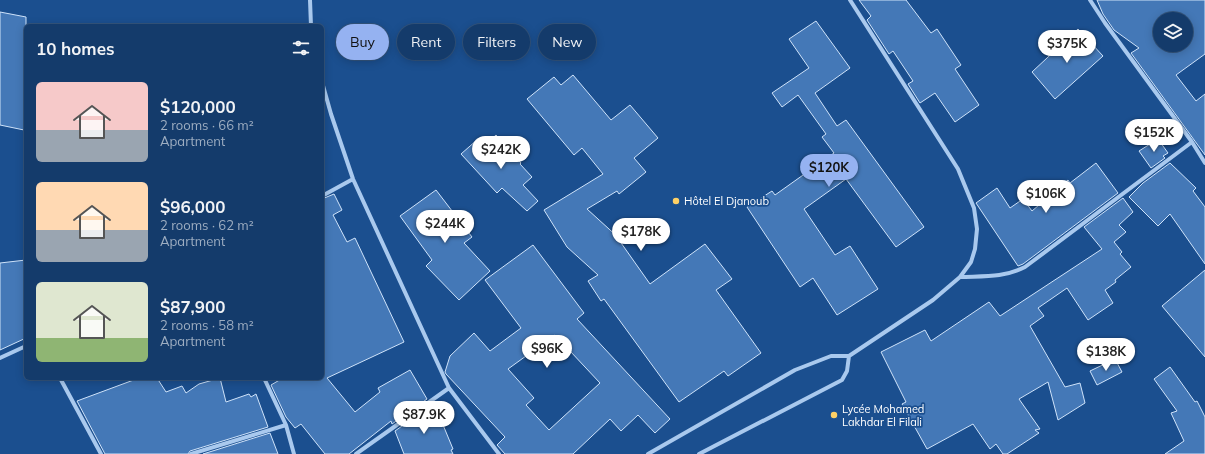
<!DOCTYPE html>
<meta charset="utf-8">
<style>
body{margin:0;font-family:Mulish,sans-serif;background:#214673;color:#f1f3f6;height:100vh;display:flex;flex-direction:column;font-size:15px;white-space:nowrap}
*{box-sizing:border-box;margin:0}
p{font-size:13px;color:#9dadc1}
.icon{flex:none;width:22px;height:22px;fill:none;stroke:currentColor;stroke-width:2;stroke-linecap:round;stroke-linejoin:round}
.map{position:relative;flex:1;overflow:hidden}
.panel{position:absolute;left:24px;top:24px;width:300px;height:356px;display:flex;flex-direction:column;background:#143b6b;border-radius:6px;box-shadow:0 2px 10px #0003,0 0 0 1px #33557e}
.panel>*{flex:none}
.hud{position:absolute;left:336px;top:24px;width:380px;height:36px;display:flex;gap:8px}
.tools{position:absolute;left:1153px;top:12px;display:grid;gap:8px}
.tools a{display:grid;place-items:center;width:40px;height:40px;border-radius:50%;background:#143b6b;box-shadow:0 2px 10px #0003,0 0 0 1px #33557e;font-size:20px}
.price{position:absolute;translate:-50% -34px;padding:0 9px;border-radius:14px;background:#fff;color:#222;font-size:13px;line-height:26px;filter:drop-shadow(0 1px 2px #0008)}
.price::after{content:'';position:absolute;left:50%;top:24px;width:12px;height:9px;margin-left:-6px;background:inherit;clip-path:polygon(0 0,100% 0,50% 100%)}
.price.active{background:#95b2f1;color:#111}
ul{padding:0;list-style:none}
li{display:flex;align-items:center;gap:12px;height:100px;padding:0 12px}
li span{display:grid;place-items:center;flex:none;width:112px;height:80px;border-radius:6px;color:#555}
li>.icon{margin-inline-start:auto}
span .icon{width:48px;height:48px;fill:#fffc;stroke-width:1}
li b{font-size:17px}
h2{display:flex;justify-content:space-between;align-items:center;height:48px;padding:0 12px;font-size:17px}
.chip{padding:0 14px;border-radius:18px;background:#143b6b;box-shadow:0 2px 10px #0003,0 0 0 1px #33557e;font-size:14px;line-height:36px}
.chip.active{background:#95b2f1;color:#111}
.map>svg:first-child{display:block}
.building{fill:#4478b7;stroke:#cfe3fa;fill-rule:evenodd}
.lines{fill:none;stroke-linecap:round;stroke-linejoin:round}
.minor{stroke:#a9c9ee;stroke-width:4}
.poi-dot{fill:#ffd166;stroke:#1b4f8f;stroke-width:1.5}
.labels{text-anchor:middle;stroke-width:3.5;stroke-linejoin:round;paint-order:stroke}
.poi-label{font-size:11px;fill:#fff;stroke:#1b4f8f;text-anchor:start}
</style>
<div class="map">
<svg width="1205" height="454" viewBox="0 0 1205 454">
<rect width="100%" height="100%" fill="#1b4f8f"/>
<path class="building" d="M 859,0 L 906,0 L 931,33 L 937,29 L 961,65 L 955,69 L 979,105 L 955,122 L 935,93 L 920,103 L 908,84 L 913,81 L 893,51 L 889,54 L 867,20 L 871,16 Z
M 1097,0 L 1205,0 L 1205,54 L 1176,75 L 1196,101 L 1205,94 L 1205,155 L 1131,53 L 1139,48 L 1114,30 L 1103,14 ZM 1160,19 L 1186,19 L 1186,45 L 1160,45 Z
M 0,12 L 26,17 L 26,120 L 24,130 L 0,125 Z
M 816,21 L 850,68 L 815,93 L 837,126 L 846,120 L 924,227 L 896,247 L 846,179 L 804,209 L 835,255 L 850,246 L 878,289 L 837,315 L 813,278 L 800,287 L 747,207 L 772,191 L 775,195 L 834,153 L 822,137 L 826,134 L 798,95 L 782,107 L 772,93 L 809,68 L 789,39 Z
M 1078,29 L 1103,56 L 1055,99 L 1032,72 Z
M 573,75 L 611,120 L 630,105 L 658,138 L 634,158 L 646,172 L 619,194 L 617,191 L 587,209 L 620,239 L 619,240 L 650,284 L 705,244 L 732,279 L 716,290 L 761,353 L 728,376 L 724,371 L 679,402 L 604,299 L 601,301 L 588,281 L 598,275 L 567,247 L 544,210 L 603,174 L 582,148 L 574,155 L 527,99 L 554,77 L 561,85 Z
M 496,135 L 521,163 L 520,164 L 532,177 L 523,185 L 538,201 L 527,211 L 502,188 L 497,193 L 461,154 L 478,139 L 484,146 Z
M 1158,139 L 1168,153 L 1163,156 L 1165,158 L 1151,168 L 1139,151 Z
M 1096,163 L 1118,193 L 1023,264 L 1018,266 L 976,203 L 997,188 L 1010,208 L 1023,199 L 1032,211 L 1068,180 L 1070,183 Z
M 1170,163 L 1196,188 L 1193,191 L 1205,207 L 1205,264 L 1170,214 L 1158,226 L 1129,197 L 1143,183 Z
M 436,190 L 472,237 L 464,243 L 490,271 L 459,300 L 426,266 L 432,260 L 400,216 Z
M 334,194 L 342,210 L 333,215 L 347,242 L 355,238 L 404,342 L 327,378 L 355,412 L 380,392 L 378,388 L 410,370 L 427,399 L 392,424 L 391,421 L 349,454 L 325,454 L 301,424 L 295,428 L 286,417 L 271,385 L 283,378 L 322,378 L 322,199 Z
M 1123,198 L 1133,212 L 1119,225 L 1126,232 L 1114,242 L 1122,252 L 1120,254 L 1131,267 L 1115,280 L 1116,282 L 1105,290 L 1113,303 L 1088,320 L 1067,288 L 1038,308 L 1044,316 L 1030,326 L 1065,387 L 1080,383 L 1085,403 L 1058,420 L 1048,382 L 1019,399 L 1040,429 L 1035,430 L 1039,433 L 1007,454 L 1003,454 L 996,444 L 990,449 L 973,424 L 927,449 L 902,404 L 906,402 L 881,352 L 925,330 L 931,341 L 989,302 L 1000,316 L 1102,249 L 1084,227 Z
M 533,245 L 584,313 L 577,319 L 670,419 L 655,433 L 638,415 L 621,431 L 610,419 L 573,454 L 505,454 L 497,445 L 505,437 L 446,374 L 445,372 L 450,356 L 474,333 L 490,351 L 521,328 L 485,280 ZM 555,335 L 600,383 L 549,430 L 526,405 L 534,398 L 508,369 Z
M 26,260 L 26,338 L 0,350 L 0,263 Z
M 1205,270 L 1205,357 L 1162,306 Z
M 1115,359 L 1122,372 L 1097,385 L 1090,371 Z
M 1170,367 L 1195,402 L 1197,401 L 1205,417 L 1205,454 L 1165,454 L 1184,441 L 1171,413 L 1177,411 L 1154,379 Z
M 139,378 L 157,378 L 166,392 L 182,386 L 186,393 L 199,384 L 220,378 L 226,402 L 249,394 L 251,397 L 256,394 L 268,427 L 190,451 L 188,454 L 105,454 L 77,401 Z
M 431,405 L 440,421 L 441,420 L 453,449 L 451,450 L 453,454 L 404,454 L 395,431 Z
M 270,433 L 278,454 L 203,454 Z"/>
<g class="lines">
<path class="minor" d="M 310,0 L 311,26
M 1090,0 L 1105,23 L 1192,142 L 1205,163
M 322,82 L 331,114 L 353,179 L 449,388 L 499,454
M 322,196 L 353,179
M 960,277 C 985,276 1003,278 1025,267 L 1192,142
M 0,358 L 26,346
M 60,378 L 101,454
M 264,378 L 286,425 L 294,454
M 191,454 L 286,425
M 356,454 L 449,388
M 648,454 L 795,370 L 831,356 L 849,356 L 933,300 L 960,277 L 971,262 L 975,249 L 977,229 L 974,208 L 958,169 L 850,0
M 699,454 L 842,380 L 847,371 L 849,356"/>
</g>
<g class="poi-dot">
<circle cx="676" cy="201" r="4"/>
<circle cx="834" cy="415" r="4"/>
</g>
<g class="labels">
<g class="poi-label">
<text x="684" y="205">Hôtel El Djanoub</text>
<text x="842" y="413">Lycée Mohamed<tspan x="842" dy="13">Lakhdar El Filali</tspan></text>
</g>
</g>
</svg>
<div class="tools">
<a><svg class="icon" aria-label="layers" viewBox="0 0 24 24"><path d="M12 4l9 5-9 5-9-5zM3 14l9 5 9-5"/></svg></a>
</div>
<b class="price" style="left:1067px;top:64px">$375K</b>
<b class="price" style="left:1154px;top:153px">$152K</b>
<b class="price" style="left:501px;top:170px">$242K</b>
<b class="price active" style="left:829px;top:188px">$120K</b>
<b class="price" style="left:1046px;top:214px">$106K</b>
<b class="price" style="left:445px;top:244px">$244K</b>
<b class="price" style="left:641px;top:252px">$178K</b>
<b class="price" style="left:547px;top:369px">$96K</b>
<b class="price" style="left:1106px;top:372px">$138K</b>
<b class="price" style="left:424px;top:435px">$87.9K</b>
<div class="hud">
<a class="chip active">Buy</a>
<a class="chip">Rent</a>
<a class="chip">Filters</a>
<a class="chip">New</a>
</div>
<section class="panel">
<h2>10 homes<svg class="icon" aria-label="filters" viewBox="0 0 24 24"><path d="M4 7h16M4 17h16"/><circle cx="9" cy="7" r="2"/><circle cx="15" cy="17" r="2"/></svg></h2>
<ul>
<li><span style="background:linear-gradient(#f6c9c9 60%,#9aa5b1 0)"><svg class="icon" aria-label="home" viewBox="0 0 24 24"><path d="M3 11l9-7 9 7M6 9v11h12V9"/></svg></span><div><b>$120,000</b><p>2 rooms · 66 m²</p><p>Apartment</p></div></li>
<li><span style="background:linear-gradient(#ffd9b3 60%,#9aa5b1 0)"><svg class="icon" aria-label="home" viewBox="0 0 24 24"><path d="M3 11l9-7 9 7M6 9v11h12V9"/></svg></span><div><b>$96,000</b><p>2 rooms · 62 m²</p><p>Apartment</p></div></li>
<li><span style="background:linear-gradient(#dfe7d0 70%,#8fb573 0)"><svg class="icon" aria-label="home" viewBox="0 0 24 24"><path d="M3 11l9-7 9 7M6 9v11h12V9"/></svg></span><div><b>$87,900</b><p>2 rooms · 58 m²</p><p>Apartment</p></div></li>
</ul>
</section>
</div>
